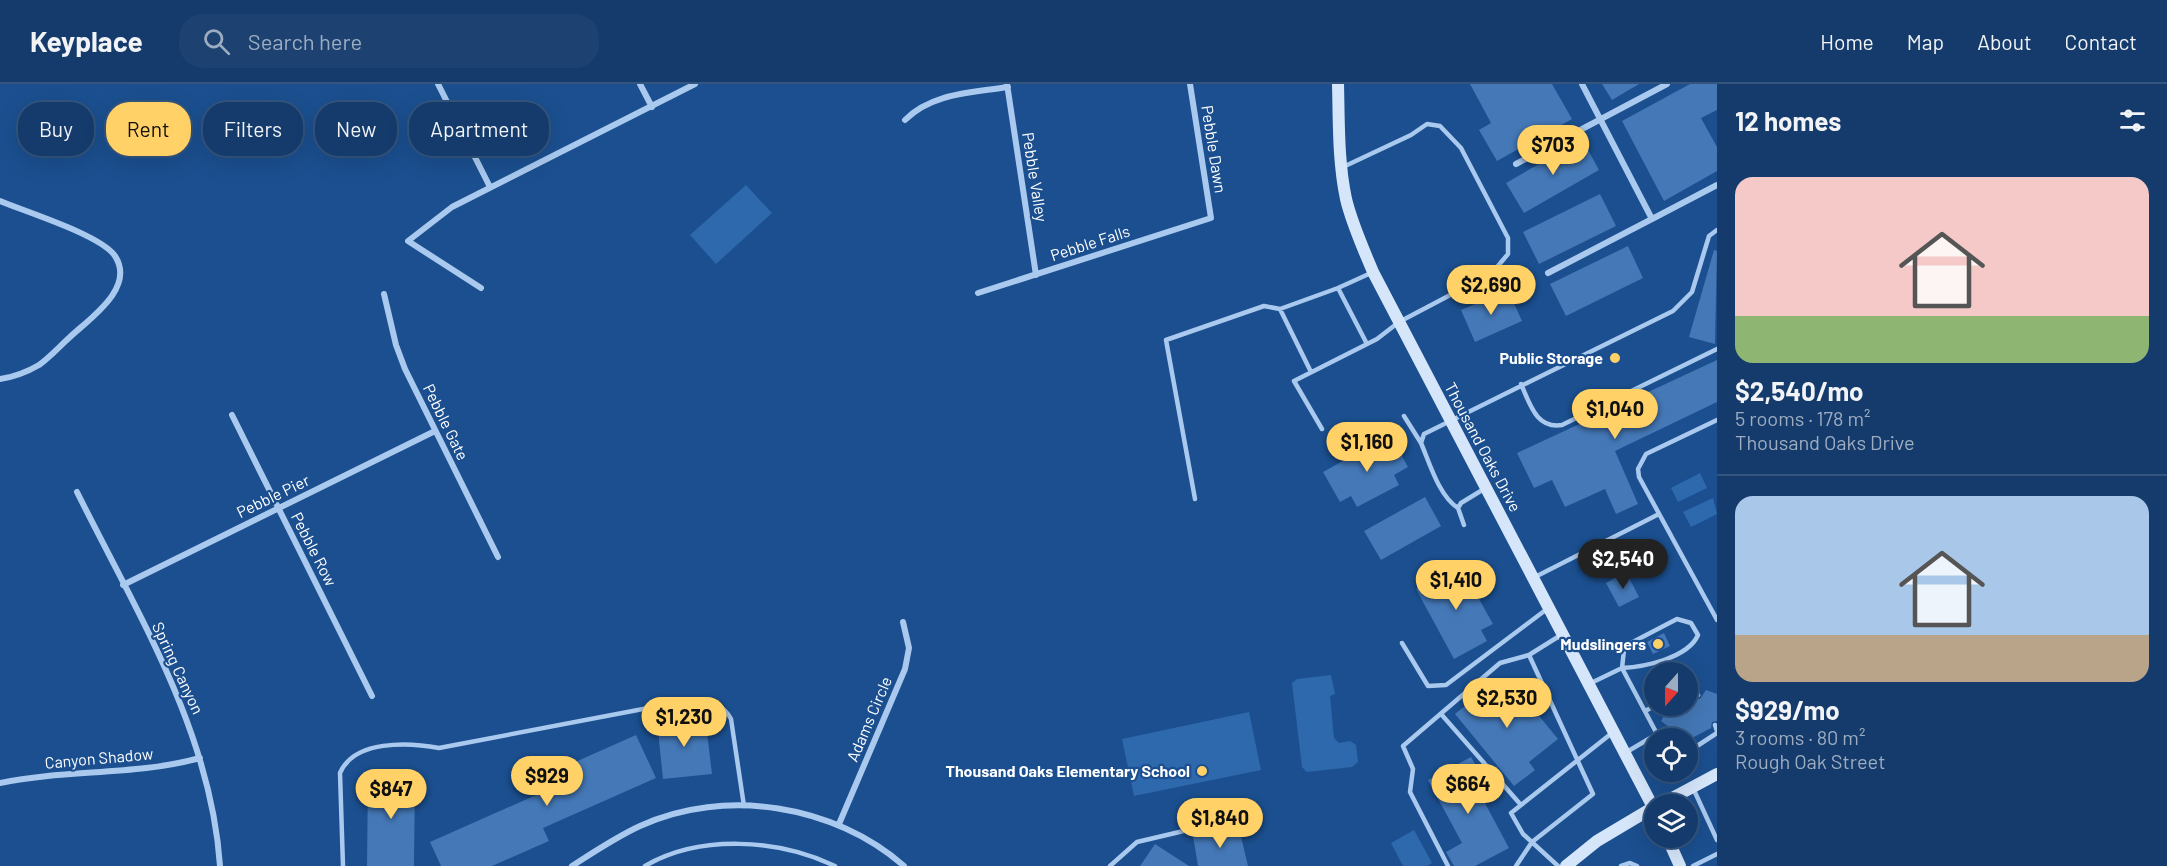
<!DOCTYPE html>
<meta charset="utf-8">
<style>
body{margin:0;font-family:Barlow,sans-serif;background:#1d4271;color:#f1f3f6;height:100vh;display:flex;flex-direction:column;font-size:22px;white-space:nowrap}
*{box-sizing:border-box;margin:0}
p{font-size:20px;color:#9dadc1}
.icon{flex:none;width:33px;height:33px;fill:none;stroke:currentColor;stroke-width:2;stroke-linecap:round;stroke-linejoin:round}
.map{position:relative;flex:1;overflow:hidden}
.drawer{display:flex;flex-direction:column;background:#143b6b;width:450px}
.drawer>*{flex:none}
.guide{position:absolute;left:18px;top:18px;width:570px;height:54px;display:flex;gap:12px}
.needle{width:39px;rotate:201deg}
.fabs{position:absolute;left:1644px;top:578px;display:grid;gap:12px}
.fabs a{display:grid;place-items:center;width:54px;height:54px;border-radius:50%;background:#143b6b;box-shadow:0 6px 24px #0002,0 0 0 2px #33557e;font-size:30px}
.price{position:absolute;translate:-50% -51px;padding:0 14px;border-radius:21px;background:#ffd166;color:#111;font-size:20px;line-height:39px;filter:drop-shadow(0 2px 3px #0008)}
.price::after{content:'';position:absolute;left:50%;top:36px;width:18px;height:14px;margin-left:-9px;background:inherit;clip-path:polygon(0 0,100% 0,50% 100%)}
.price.on{background:#222;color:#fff}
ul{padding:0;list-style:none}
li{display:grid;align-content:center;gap:12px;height:318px;padding:0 18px}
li+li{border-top:2px solid #33557e}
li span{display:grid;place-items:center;height:186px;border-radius:18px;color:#555}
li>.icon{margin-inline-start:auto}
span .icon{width:108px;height:108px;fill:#fffc;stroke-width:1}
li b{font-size:26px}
h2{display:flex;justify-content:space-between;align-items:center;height:72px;padding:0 18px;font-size:26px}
.pill{padding:0 21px;border-radius:24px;background:#143b6b;box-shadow:0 6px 24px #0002,0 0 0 2px #33557e;font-size:21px;line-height:54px}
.pill.on{background:#ffd166;color:#111}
header{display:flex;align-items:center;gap:36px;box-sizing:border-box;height:84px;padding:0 30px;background:#143b6b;border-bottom:2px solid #33557e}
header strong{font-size:28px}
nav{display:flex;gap:33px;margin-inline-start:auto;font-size:21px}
.search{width:420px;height:54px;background:#1d4271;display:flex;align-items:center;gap:15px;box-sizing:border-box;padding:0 21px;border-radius:24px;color:#9dadc1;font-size:22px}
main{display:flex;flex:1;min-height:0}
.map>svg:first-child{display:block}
.green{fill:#2e69ad}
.building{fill:#4478b7}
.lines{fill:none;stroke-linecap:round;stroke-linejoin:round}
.lane{stroke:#a9c9ee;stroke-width:4.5}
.street{stroke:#a9c9ee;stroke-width:6}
.secondary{stroke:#d6e6fa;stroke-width:12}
.poi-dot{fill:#ffd166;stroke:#1b4f8f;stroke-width:2}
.labels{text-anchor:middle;stroke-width:4.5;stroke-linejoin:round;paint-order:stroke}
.street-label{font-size:16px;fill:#fff;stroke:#1b4f8f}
.poi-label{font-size:16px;font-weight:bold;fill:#fff;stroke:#1b4f8f;text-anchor:end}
</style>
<header>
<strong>Keyplace</strong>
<div class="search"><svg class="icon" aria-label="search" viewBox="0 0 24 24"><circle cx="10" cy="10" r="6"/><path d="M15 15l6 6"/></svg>Search here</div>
<nav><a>Home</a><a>Map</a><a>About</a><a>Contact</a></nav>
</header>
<main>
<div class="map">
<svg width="1717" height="782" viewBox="0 0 1717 782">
<rect width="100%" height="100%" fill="#1b4f8f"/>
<path class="green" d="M 746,101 L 772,129 L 716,180 L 690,151 Z
M 1700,389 L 1707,404 L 1678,418 L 1671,404 Z
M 1713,414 L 1717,430 L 1691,443 L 1683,428 Z
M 1331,591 L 1335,610 L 1330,612 L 1334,654 L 1339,659 L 1350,657 L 1356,661 L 1358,678 L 1352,683 L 1307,688 L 1302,683 L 1292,599 L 1297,595 Z
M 1249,628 L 1261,686 L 1134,712 L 1122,655 Z
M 1414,746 L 1432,779 L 1427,782 L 1403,782 L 1391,759 Z"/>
<path class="building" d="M 1470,0 L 1552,0 L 1572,35 L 1497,77 L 1479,46 L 1491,39 Z
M 1602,0 L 1639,0 L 1612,16 Z
M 1690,0 L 1717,0 L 1717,26 L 1701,34 L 1717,63 L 1717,87 L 1664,117 L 1622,37 Z
M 1582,55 L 1599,86 L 1524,129 L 1506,99 Z
M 1600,110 L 1616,142 L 1539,180 L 1523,148 Z
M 1628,162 L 1643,194 L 1566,232 L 1550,200 Z
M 1714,166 L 1717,167 L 1715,260 L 1689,253 Z
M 1508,206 L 1522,237 L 1475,258 L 1461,226 Z
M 1717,276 L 1717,318 L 1615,367 L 1638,420 L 1616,430 L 1605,405 L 1565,423 L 1552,396 L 1534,404 L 1517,369 Z
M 1390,351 L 1408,383 L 1394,391 L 1399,401 L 1357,423 L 1351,412 L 1340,418 L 1323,388 Z
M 1425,413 L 1441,442 L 1381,476 L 1364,447 Z
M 1460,481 L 1493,540 L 1481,546 L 1487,557 L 1454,575 L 1416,505 Z
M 1626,488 L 1639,513 L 1619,523 L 1606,499 Z
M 1664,549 L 1670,562 L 1653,570 L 1647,558 Z
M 1500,594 L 1508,594 L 1558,655 L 1529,678 L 1535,686 L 1514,702 L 1455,630 Z
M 1706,606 L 1717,610 L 1717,637 L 1712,638 L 1711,644 L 1692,654 L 1670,654 L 1667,649 L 1669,643 L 1661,637 L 1666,628 L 1679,621 L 1688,621 L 1688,616 L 1694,613 L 1700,615 Z
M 705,632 L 712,690 L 663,695 L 657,637 Z
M 636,651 L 656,694 L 543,744 L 549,757 L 492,782 L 441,782 L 430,758 L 543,708 L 537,695 Z
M 1471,673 L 1488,703 L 1479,708 L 1509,764 L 1475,782 L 1454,782 L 1446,768 L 1462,759 L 1428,696 Z
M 368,690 L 415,691 L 414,782 L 367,782 Z
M 1239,744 L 1248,782 L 1198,782 L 1193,752 Z
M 1155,760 L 1189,782 L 1140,782 Z"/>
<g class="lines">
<path class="lane" d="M 1338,204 L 1371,189
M 1311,288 L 1280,225 L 1338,204 L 1367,260
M 1521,300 C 1530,320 1536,345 1562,341 L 1717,265
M 1404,332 L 1421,359
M 1717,336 L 1646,370 L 1638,385 L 1639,393 L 1717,536
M 1322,345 L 1294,297 L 1377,255 L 1399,238 L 1492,189 L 1508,170 L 1508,154 L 1461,64 L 1440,42 L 1427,40 L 1411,51 L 1343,83
M 1195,415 L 1166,256 L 1264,222 L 1280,225
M 1458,424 C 1439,412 1430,380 1421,359 L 1424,350 L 1673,227 L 1692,208 L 1709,152 L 1717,146
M 1464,441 L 1458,424 L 1461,419 L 1484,405
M 1533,494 L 1659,430
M 1677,535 L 1691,539 L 1698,551 C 1688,574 1644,583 1622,584 L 1624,566 L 1629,560 Z
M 1402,559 L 1428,602 L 1446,601 L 1547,525
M 1589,600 L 1622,584 L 1657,650 L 1665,645
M 1688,603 L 1691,601 L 1698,611
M 1647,626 L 1656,621
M 1441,630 L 1521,721
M 1715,641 L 1717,647
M 1688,668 L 1717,649
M 1625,669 L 1657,650 L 1660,654
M 1693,704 L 1717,756
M 343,782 L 340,689 C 354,656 408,658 439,664 L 685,617 C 703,615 722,617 731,635 L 744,722
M 645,782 C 700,750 778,755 835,782
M 1110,782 L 1137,758 L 1226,737
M 1448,782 L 1410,708 L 1413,685 L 1403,662 L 1500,579 L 1529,571 L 1561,551
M 1516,782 L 1532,758 L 1593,710 L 1529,571
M 1558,782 L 1523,750 L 1511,729 L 1612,649
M 1621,782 L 1630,779 L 1637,782
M 1693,782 L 1717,770"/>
<path class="street" d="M 438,0 L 490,103
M 640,0 L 652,23
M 1007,0 L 1036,191
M 1582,0 L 1652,135 L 1717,101
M 905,36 C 932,9 971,9 1008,3
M 1516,80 L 1667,0
M 0,117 C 26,128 101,151 115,172 C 136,204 89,235 70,253 C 60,262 50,273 39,281 C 27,288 14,293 0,295
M 1548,189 L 1652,135
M 481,204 L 408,157 L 452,123 L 695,0
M 978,209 L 1211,134 L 1190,0
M 384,210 L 396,261 L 405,285 L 498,473
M 232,331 L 372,612
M 77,408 C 136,527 211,647 220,782
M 123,501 L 435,347
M 0,699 C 66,685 135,692 200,674
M 839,740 L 905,585 L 909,564 L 903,538
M 572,782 C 594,768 616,753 640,742 C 725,703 835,721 904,782"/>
<path class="secondary" d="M 1338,0 C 1339,38 1338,77 1346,115 C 1352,140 1363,164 1373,188 L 1654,725
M 1661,720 L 1717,690
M 1667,753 L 1680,782
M 1566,782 L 1597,757 L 1654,723"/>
</g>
<g class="poi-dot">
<circle cx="1615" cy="274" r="6"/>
<circle cx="1658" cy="560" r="6"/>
<circle cx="1202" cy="687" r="6"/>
</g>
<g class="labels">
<g class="street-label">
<text transform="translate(1214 65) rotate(81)" y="6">Pebble Dawn</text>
<text transform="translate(1035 93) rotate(81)" y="6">Pebble Valley</text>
<text transform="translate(1090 159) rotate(-18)" y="6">Pebble Falls</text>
<text transform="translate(446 338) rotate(64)" y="6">Pebble Gate</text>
<text transform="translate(1483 363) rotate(62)" y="6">Thousand Oaks Drive</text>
<text transform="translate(273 412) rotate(-26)" y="6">Pebble Pier</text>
<text transform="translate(314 465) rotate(63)" y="6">Pebble Row</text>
<text transform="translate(178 584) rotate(65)" y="6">Spring Canyon</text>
<text transform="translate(869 635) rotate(-67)" y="6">Adams Circle</text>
<text transform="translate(99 674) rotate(-5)" y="6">Canyon Shadow</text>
</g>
<g class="poi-label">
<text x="1603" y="280">Public Storage</text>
<text x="1646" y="566">Mudslingers</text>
<text x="1190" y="693">Thousand Oaks Elementary School</text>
</g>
</g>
</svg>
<div class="fabs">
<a><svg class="needle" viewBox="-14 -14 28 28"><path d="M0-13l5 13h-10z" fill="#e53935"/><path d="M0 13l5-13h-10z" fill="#9dadc1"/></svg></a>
<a><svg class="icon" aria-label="locate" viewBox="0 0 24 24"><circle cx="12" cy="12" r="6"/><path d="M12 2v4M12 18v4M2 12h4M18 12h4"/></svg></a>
<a><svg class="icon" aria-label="layers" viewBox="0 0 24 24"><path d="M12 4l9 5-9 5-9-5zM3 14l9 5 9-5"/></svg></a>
</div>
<b class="price" style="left:1553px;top:92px">$703</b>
<b class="price" style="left:1491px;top:232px">$2,690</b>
<b class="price" style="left:1615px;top:356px">$1,040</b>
<b class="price" style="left:1367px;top:389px">$1,160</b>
<b class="price on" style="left:1623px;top:506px">$2,540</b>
<b class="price" style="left:1456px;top:527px">$1,410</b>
<b class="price" style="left:1507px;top:645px">$2,530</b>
<b class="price" style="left:684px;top:664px">$1,230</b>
<b class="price" style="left:547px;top:723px">$929</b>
<b class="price" style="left:1468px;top:731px">$664</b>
<b class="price" style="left:391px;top:736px">$847</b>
<b class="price" style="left:1220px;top:765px">$1,840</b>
<div class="guide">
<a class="pill">Buy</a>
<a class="pill on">Rent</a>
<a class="pill">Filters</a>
<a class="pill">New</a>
<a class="pill">Apartment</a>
</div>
</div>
<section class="drawer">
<h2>12 homes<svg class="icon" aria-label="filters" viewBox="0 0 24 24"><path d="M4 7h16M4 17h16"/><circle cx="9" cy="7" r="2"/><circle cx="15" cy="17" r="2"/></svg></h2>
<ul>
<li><span style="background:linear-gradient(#f6c9c9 75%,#8fb573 0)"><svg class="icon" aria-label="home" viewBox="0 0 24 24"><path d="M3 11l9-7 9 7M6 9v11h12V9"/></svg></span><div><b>$2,540/mo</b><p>5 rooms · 178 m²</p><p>Thousand Oaks Drive</p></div></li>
<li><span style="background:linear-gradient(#a9c7e8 75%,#b9a48a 0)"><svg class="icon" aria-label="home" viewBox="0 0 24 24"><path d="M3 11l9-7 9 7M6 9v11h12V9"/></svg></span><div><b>$929/mo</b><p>3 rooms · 80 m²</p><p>Rough Oak Street</p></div></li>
</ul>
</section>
</main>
